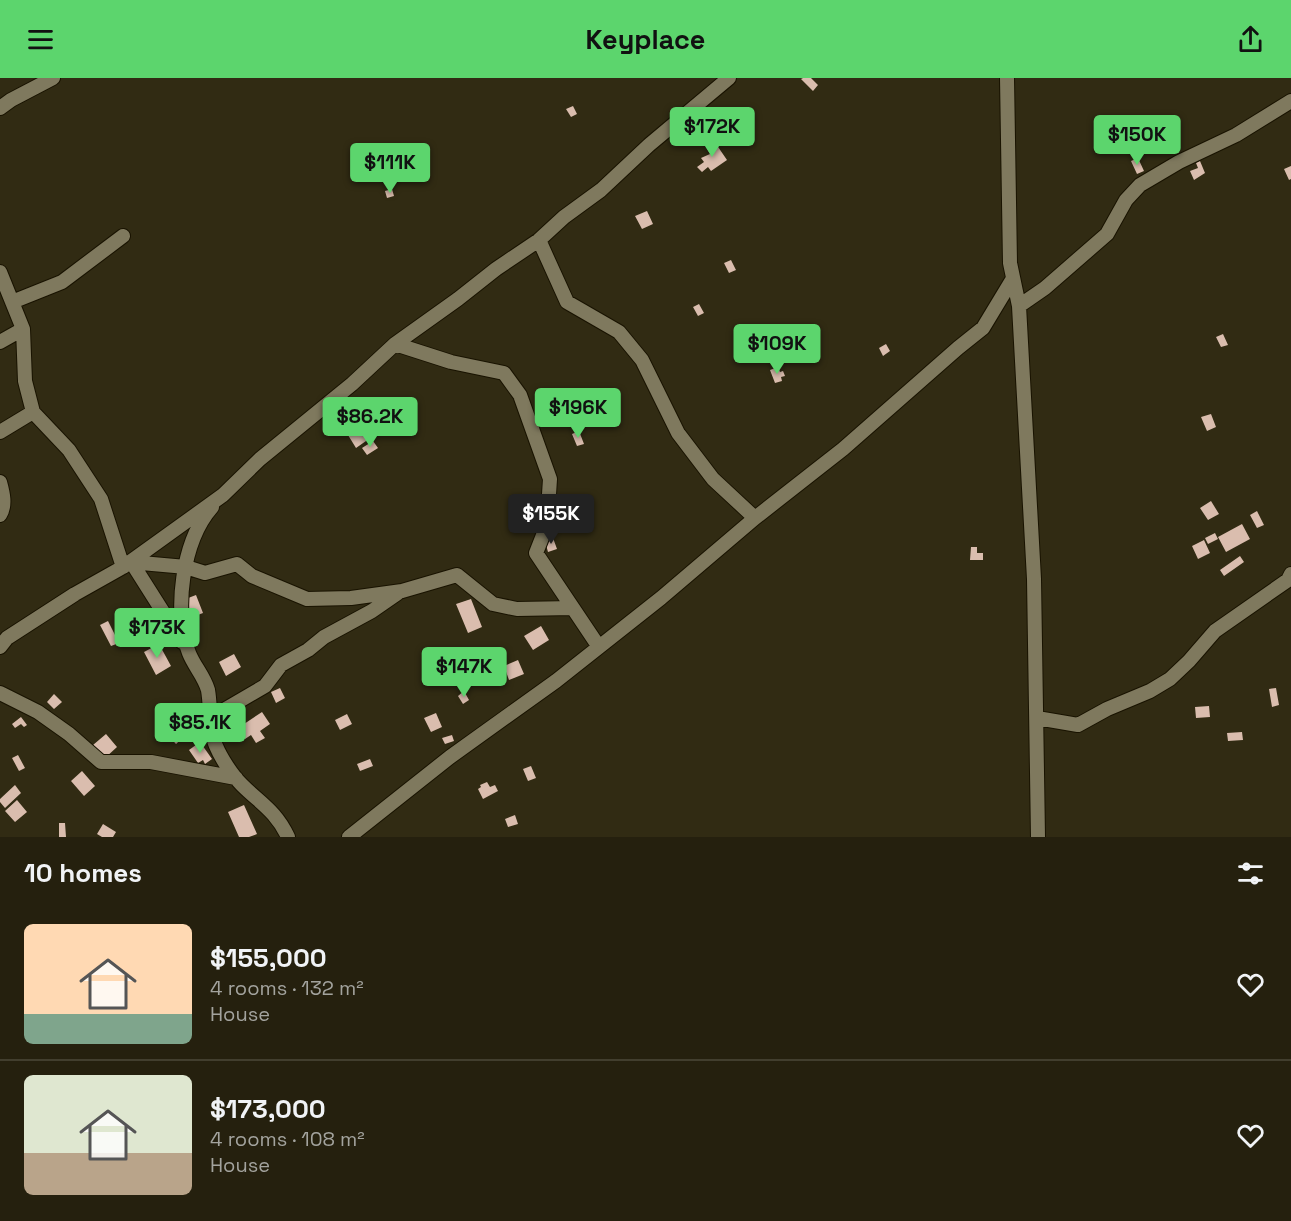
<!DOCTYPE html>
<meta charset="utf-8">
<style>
body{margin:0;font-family:"Space Grotesk",sans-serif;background:#312d1c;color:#f1f3f6;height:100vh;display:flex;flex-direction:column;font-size:22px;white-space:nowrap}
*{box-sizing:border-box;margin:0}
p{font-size:20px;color:#a3a39e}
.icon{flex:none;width:33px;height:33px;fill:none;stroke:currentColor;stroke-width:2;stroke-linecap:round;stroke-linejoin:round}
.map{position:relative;height:759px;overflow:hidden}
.panel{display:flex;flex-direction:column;background:#25200e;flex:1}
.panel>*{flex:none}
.price{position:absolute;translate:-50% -51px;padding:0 14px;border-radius:6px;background:#5cd56d;color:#111;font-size:20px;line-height:39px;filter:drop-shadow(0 2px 3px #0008)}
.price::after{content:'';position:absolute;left:50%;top:36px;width:18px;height:14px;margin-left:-9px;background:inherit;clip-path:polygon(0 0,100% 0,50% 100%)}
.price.on{background:#222;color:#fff}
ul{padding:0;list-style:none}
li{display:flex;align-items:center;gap:18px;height:150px;padding:0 24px}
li+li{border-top:2px solid #423e2e}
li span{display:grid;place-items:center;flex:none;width:168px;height:120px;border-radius:9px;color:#555}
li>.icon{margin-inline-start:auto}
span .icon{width:72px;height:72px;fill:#fffc;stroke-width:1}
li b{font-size:26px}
h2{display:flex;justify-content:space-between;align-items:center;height:72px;padding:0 24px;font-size:26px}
header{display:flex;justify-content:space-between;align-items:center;height:78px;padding:0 24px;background:#5cd56d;color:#111;font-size:27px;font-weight:700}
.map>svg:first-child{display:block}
.building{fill:#dabdae}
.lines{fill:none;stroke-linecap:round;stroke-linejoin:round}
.minor-casing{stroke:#191300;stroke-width:16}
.minor{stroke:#7f795e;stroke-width:14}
</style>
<header><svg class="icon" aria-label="menu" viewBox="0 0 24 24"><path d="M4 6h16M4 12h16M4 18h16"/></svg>Keyplace<svg class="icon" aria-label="share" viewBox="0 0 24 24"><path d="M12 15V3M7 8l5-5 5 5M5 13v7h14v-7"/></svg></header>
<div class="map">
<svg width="1291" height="759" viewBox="0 0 1291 759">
<rect width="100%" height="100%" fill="#312b13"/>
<path class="building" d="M 803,0 L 811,0 L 818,7 L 813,13 L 801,1 Z
M 573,28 L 577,36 L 571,39 L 566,31 Z
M 714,63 L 727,82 L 711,93 L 708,89 L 702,94 L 697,89 L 704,84 L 701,80 L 710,76 L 706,69 Z
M 1138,80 L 1144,93 L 1137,96 L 1131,83 Z
M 1200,83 L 1205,95 L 1194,102 L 1190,93 L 1198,90 L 1196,85 Z
M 1291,88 L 1291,101 L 1289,102 L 1284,91 Z
M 392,111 L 394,118 L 387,120 L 385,113 Z
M 647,133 L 653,146 L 642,151 L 635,138 Z
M 731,182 L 736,192 L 729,195 L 724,185 Z
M 699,226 L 704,235 L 698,238 L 693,229 Z
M 1223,256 L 1228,267 L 1221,269 L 1216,259 Z
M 886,266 L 890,273 L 883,278 L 879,270 Z
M 778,289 L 780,294 L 783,293 L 785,298 L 781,299 L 782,303 L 775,305 L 770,292 Z
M 1211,336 L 1216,349 L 1207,353 L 1201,339 Z
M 368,344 L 376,356 L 356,370 L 348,357 Z
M 579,353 L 584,366 L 577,368 L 572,356 Z
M 373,363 L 378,370 L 367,377 L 362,370 Z
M 1211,423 L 1219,436 L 1208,442 L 1200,430 Z
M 1257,433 L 1264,447 L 1257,450 L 1250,437 Z
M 1242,446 L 1250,461 L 1226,474 L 1218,459 Z
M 1215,455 L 1218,461 L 1208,466 L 1205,460 Z
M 553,460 L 557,471 L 548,474 L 545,463 Z
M 1204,462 L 1210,475 L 1198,481 L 1192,468 Z
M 971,469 L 977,469 L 977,475 L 983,475 L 983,482 L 970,482 Z
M 1240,478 L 1244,484 L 1224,498 L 1220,492 Z
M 196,517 L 203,535 L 190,540 L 183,522 Z
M 471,521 L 482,549 L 468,555 L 456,526 Z
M 108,543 L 119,565 L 111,568 L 100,547 Z
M 541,548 L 549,562 L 533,572 L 524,558 Z
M 159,566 L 171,588 L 156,597 L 144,574 Z
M 234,576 L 241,589 L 226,598 L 219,584 Z
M 518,582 L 524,596 L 509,602 L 504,588 Z
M 280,610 L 285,620 L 276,625 L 271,614 Z
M 1276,610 L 1279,627 L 1272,629 L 1269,611 Z
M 464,613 L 469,622 L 463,626 L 458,618 Z
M 54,616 L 62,624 L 54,631 L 47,624 Z
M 1209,628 L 1210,639 L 1196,640 L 1195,629 Z
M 262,634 L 270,646 L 260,653 L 265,660 L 256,665 L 251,657 L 245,661 L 238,650 Z
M 436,635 L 442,649 L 431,654 L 424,640 Z
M 347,636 L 352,646 L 340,652 L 335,642 Z
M 21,639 L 27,647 L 24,649 L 21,646 L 15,650 L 12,646 Z
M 174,641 L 188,655 L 176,666 L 163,652 Z
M 1242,654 L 1243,662 L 1228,663 L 1227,655 Z
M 106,656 L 117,669 L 105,680 L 93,667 Z
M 452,657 L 454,663 L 445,666 L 442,660 Z
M 200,664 L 212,681 L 205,686 L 203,682 L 198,685 L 189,672 Z
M 18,677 L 25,690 L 19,693 L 12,680 Z
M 370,681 L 373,688 L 360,693 L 357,686 Z
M 531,688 L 536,700 L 528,703 L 523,691 Z
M 82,693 L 95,708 L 84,718 L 71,703 Z
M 487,704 L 490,709 L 495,707 L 498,713 L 483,721 L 478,711 L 481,709 L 480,707 Z
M 15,707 L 21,715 L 5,730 L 0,724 L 0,721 Z
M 17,722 L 27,734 L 15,744 L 5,733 Z
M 244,727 L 257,756 L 249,759 L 239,759 L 228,734 Z
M 515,737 L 518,746 L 508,749 L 505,741 Z
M 59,745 L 65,745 L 66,759 L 59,759 Z
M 103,746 L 116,754 L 113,759 L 102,759 L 97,756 Z"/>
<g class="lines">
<defs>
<path id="minor" d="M 1007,0 L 1010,185 L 1019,228 L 1034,501 L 1038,759
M 0,30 L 11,22 L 53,0
M 539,162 L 567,224 L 619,254 L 642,282 L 678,355 L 713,401 L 755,440
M 0,194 L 23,251 L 25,303 L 33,334 L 69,372 L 101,421 L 123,489
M 12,224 L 62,204 L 123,158
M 1019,228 L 1045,210 L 1107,156 L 1126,122 L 1140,107 L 1179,84 L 1236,57 L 1291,23
M 0,264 L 23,251
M 395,266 L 451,284 L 504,295 L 520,317 L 550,401 L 547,447 L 536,475 L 599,569
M 0,354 L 33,334
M 0,404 C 3,415 6,427 0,437
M 212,429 C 182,463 173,535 189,575 C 194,588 204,598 208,612 C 211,629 209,652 216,668 C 221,680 232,697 242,707 C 260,725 276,733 288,759
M 130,484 L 186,489 L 205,495 L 237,486 L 252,498 L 307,521 L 351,520 L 402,513 L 457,497 L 493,526 L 517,531 L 573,530
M 132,485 L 182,564
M 0,569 L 7,560 L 75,516 L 123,489 L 223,417 L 260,381 L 352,306 L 395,266 L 458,221 L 496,191 L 539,162 L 564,139 L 601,112 L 649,67 L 729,0
M 0,615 L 38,634 L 69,656 L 101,684 L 151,684 L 236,700
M 212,639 L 265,608 L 281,587 L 308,572 L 324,559 L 372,533 L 398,515
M 1037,640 L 1078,647 L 1107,631 L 1150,613 L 1170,601 L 1189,583 L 1215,553 L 1288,502 L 1291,496
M 349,759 L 450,679 L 556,603 L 661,520 L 755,440 L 843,371 L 958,270 L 983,250 L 1012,202"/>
</defs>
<use href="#minor" class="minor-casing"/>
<use href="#minor" class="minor"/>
</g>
</svg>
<b class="price" style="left:712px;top:80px">$172K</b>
<b class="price" style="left:1137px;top:88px">$150K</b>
<b class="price" style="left:390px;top:116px">$111K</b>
<b class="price" style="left:777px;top:297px">$109K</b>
<b class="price" style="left:578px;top:361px">$196K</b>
<b class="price" style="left:370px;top:370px">$86.2K</b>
<b class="price on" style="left:551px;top:467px">$155K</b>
<b class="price" style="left:157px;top:581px">$173K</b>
<b class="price" style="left:464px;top:620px">$147K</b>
<b class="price" style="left:200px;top:676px">$85.1K</b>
</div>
<section class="panel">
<h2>10 homes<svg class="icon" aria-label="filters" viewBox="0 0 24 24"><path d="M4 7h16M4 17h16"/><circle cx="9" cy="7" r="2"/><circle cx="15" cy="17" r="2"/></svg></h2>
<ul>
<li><span style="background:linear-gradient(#ffd9b3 75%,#7fa58c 0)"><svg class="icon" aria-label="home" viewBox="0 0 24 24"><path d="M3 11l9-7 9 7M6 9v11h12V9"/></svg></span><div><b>$155,000</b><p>4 rooms · 132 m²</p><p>House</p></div><svg class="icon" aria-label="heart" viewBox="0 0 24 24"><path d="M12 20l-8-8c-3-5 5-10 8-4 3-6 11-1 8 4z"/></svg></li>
<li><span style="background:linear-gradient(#dfe7d0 65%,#b9a48a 0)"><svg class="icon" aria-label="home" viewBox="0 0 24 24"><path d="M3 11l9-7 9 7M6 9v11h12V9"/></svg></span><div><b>$173,000</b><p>4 rooms · 108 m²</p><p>House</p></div><svg class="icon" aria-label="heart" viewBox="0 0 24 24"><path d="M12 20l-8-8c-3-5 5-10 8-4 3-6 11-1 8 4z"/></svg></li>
</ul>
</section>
